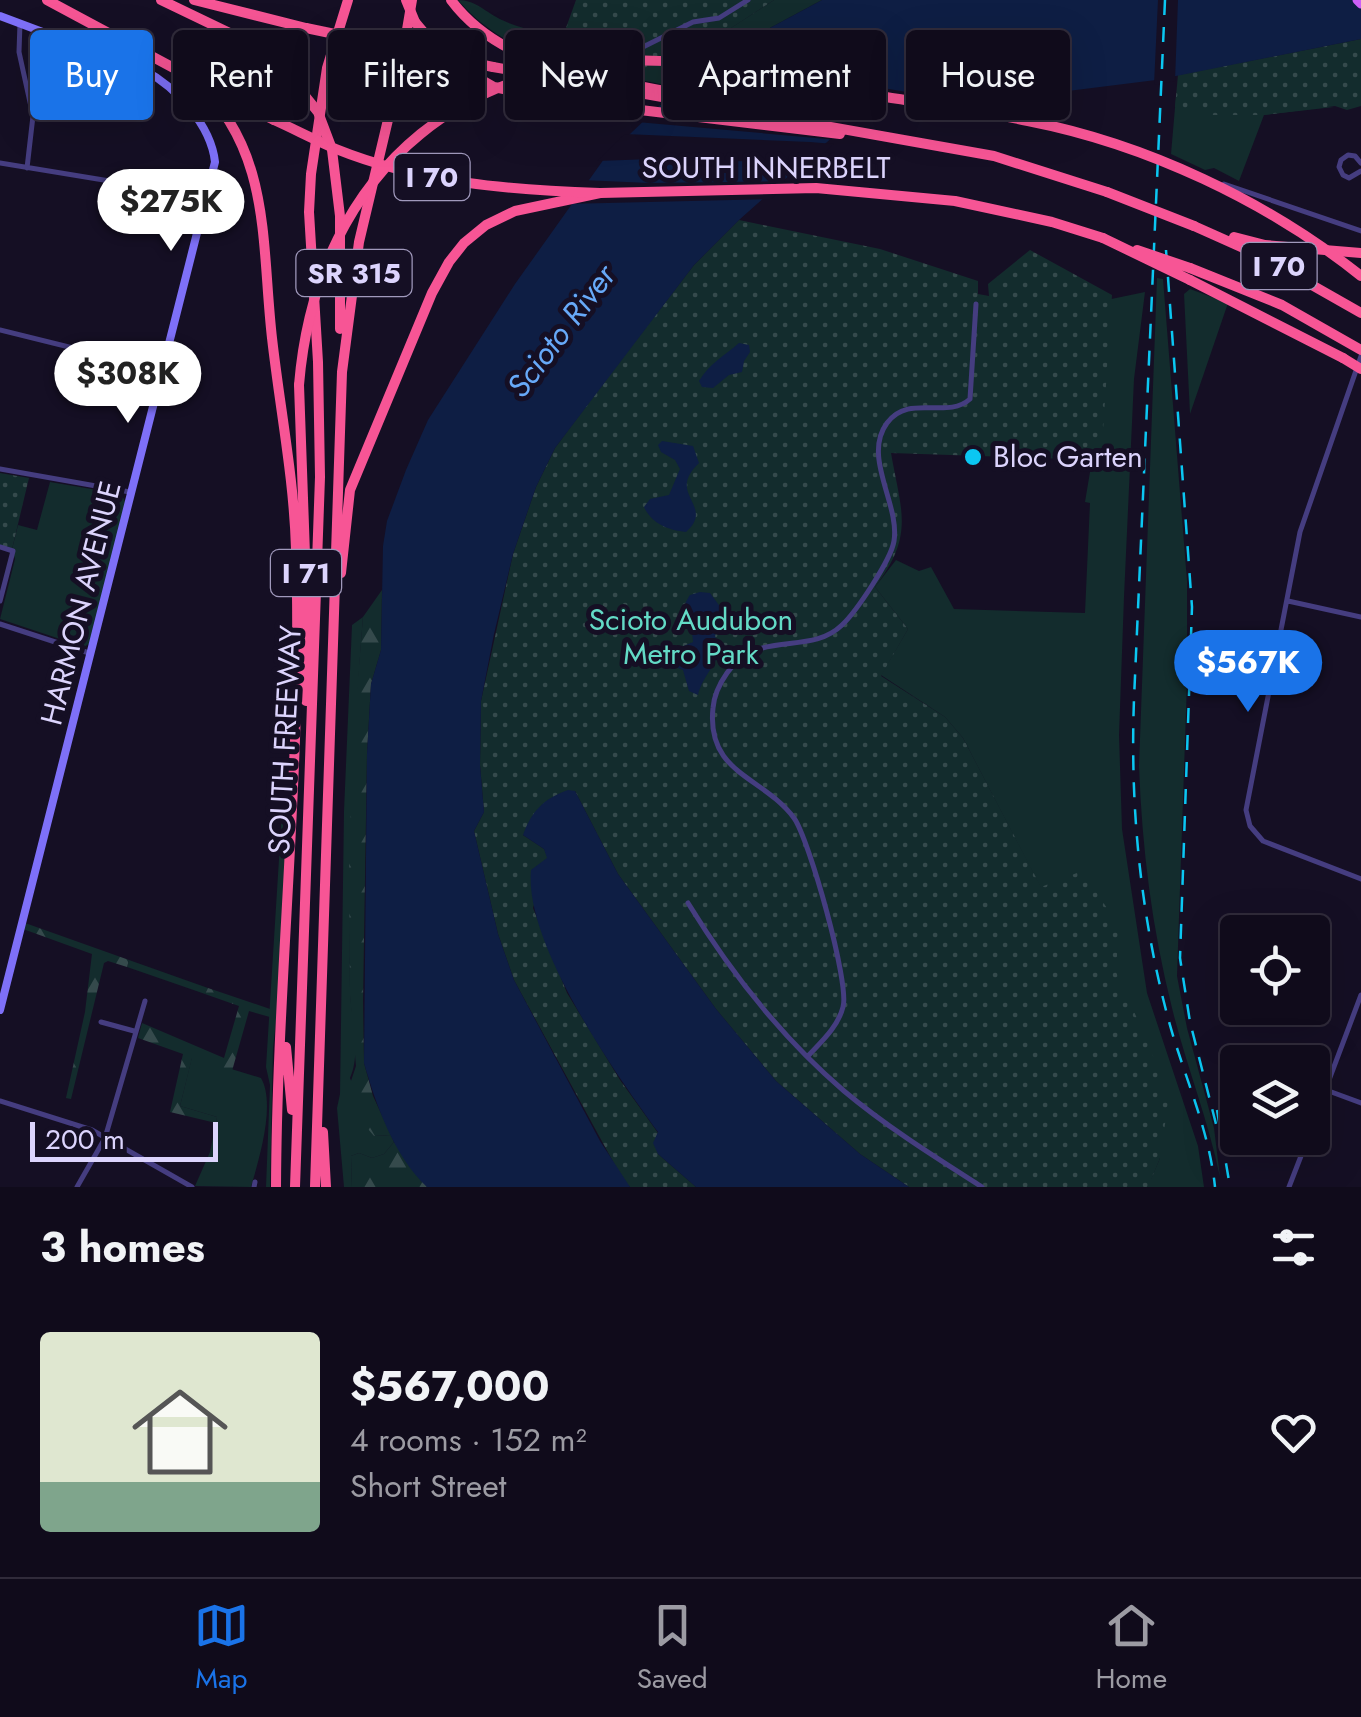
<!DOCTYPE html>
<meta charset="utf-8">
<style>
body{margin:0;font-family:Jost,sans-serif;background:#191424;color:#f1f3f6;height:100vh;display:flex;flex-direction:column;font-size:38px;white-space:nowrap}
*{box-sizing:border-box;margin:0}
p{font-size:32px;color:#9c9ba3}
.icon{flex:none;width:55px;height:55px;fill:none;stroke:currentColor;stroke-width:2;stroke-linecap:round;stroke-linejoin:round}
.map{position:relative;height:1187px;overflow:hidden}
.details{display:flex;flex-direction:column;background:#100b1b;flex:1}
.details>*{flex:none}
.hud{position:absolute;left:30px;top:30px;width:1302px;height:90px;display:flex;gap:20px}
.fabs{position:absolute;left:1220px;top:915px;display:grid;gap:20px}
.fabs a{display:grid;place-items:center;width:110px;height:110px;border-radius:10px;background:#100b1b;box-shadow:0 10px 40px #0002,0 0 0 2px #302b3a;font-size:50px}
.scale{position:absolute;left:30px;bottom:25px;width:188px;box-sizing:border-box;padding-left:10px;border:5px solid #dcd4fd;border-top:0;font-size:28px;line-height:35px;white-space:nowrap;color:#dcd4fd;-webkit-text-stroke:8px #150f24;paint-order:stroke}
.price{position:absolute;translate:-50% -85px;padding:0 22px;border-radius:35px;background:#fff;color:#222;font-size:32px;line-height:65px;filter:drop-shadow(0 2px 5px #0008)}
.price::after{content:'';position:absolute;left:50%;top:60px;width:30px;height:22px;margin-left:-15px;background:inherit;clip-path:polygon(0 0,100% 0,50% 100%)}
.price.current{background:#1a73e8;color:#fff}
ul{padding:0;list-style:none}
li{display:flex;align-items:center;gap:30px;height:250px;padding:0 40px}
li+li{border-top:2px solid #302b3a}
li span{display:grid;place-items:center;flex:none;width:280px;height:200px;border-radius:10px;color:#555}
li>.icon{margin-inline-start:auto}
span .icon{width:120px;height:120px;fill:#fffc;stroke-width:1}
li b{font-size:42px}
h2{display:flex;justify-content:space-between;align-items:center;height:120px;padding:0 40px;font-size:42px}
.tag{padding:0 35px;border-radius:10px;background:#100b1b;box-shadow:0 10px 40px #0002,0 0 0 2px #302b3a;font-size:35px;line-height:90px}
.tag.current{background:#1a73e8;color:#fff}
.tabs{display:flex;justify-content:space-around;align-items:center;height:140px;border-top:2px solid #302b3a;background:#100b1b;font-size:28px;color:#9c9ba3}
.tabs a{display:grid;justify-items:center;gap:5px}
.tabs .current{color:#1a73e8}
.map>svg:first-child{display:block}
.grass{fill:#132c2d}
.forest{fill:url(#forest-firs)}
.park{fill:url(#park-dots)}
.water{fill:#0e1e44}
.pier{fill:#150f24}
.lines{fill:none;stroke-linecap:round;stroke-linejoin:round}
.minor{stroke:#453d80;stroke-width:5}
.secondary{stroke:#7e70f8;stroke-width:8}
.primary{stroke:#cc60f7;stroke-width:9}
.motorway{stroke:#f75595;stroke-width:10}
.rail{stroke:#0bc7f2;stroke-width:2.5;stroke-dasharray:15 12;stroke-linecap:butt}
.motorway-bridge{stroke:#f75595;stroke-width:10}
.poi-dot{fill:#0bc7f2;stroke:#150f24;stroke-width:4}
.labels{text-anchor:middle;stroke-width:10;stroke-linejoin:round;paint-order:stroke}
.shield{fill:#150f24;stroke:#a099bc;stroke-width:2.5}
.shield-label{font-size:28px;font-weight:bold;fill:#dcd4fd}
.street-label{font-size:30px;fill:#dcd4fd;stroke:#150f24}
.poi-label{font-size:30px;fill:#dcd4fd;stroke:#150f24;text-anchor:start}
.park-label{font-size:30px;fill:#63dac6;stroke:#150f24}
.water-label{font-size:32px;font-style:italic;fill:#67a9f8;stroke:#150f24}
</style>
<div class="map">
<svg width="1361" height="1187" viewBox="0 0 1361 1187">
<defs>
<pattern id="forest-firs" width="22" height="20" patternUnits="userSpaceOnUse" patternTransform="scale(2.5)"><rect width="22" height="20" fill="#132c2d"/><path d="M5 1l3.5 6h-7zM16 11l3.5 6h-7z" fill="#354a4c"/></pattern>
<pattern id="park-dots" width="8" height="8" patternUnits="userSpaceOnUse" patternTransform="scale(2.5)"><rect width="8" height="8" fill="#132c2d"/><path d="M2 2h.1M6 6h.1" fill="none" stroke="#354a4c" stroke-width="1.8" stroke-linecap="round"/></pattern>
</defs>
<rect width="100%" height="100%" fill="#150f24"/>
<path class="grass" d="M 458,0 C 476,0 485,12 502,20 C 525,31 552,32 572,47 L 689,55 L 774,0 L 822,0 L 703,64 L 678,88 C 597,69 515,66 458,0 Z
M 1176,96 L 1334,107 L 1264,115 L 1239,181 L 1214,168 L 1205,170 L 1171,154 Z
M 1157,278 L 1163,279 L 1187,581 L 1187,682 L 1177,976 L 1187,1028 L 1214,1128 L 1220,1177 C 1208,1119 1186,1065 1172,1008 C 1152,928 1142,849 1139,766 Z
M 1190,289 L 1228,303 L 1190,414 L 1184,294 Z
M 1145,292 L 1134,379 L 1124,597 L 1119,735 L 1122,829 L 1147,993 L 1198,1146 L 1204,1187 L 1138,1187 L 1151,1179 L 1160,1158 L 1041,888 L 963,738 L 945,717 L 881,675 L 908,629 L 875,587 L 896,560 L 919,571 L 931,567 L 954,609 L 1085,613 L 1090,503 L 1085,502 L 1092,460 L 1097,302 Z
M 50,482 L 121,494 L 126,503 L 90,643 L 84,647 L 0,619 L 15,559 L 12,549 L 18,525 L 37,530 Z
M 363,617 C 353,740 349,863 350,987 C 350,1015 362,1052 350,1078 L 374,1136 L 391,1135 L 394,1142 L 384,1154 L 372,1158 L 359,1153 L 351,1156 L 352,1187 L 344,1187 L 337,1108 L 340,1094 L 344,811 L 352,625 Z
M 297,760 L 286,933 L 273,1048 L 270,1187 L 266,1187 L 270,1085 L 266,1067 L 285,763 Z
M 129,960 L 208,988 L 205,994 L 127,967 Z
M 192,1057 L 261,1078 C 276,1104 259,1159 251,1187 L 195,1186 L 210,1152 L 217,1117 L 180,1106 Z"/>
<path class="forest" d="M 382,590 L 381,650 L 371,684 L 367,754 L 363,1001 L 364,1063 L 373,1096 L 391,1135 L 374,1136 L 368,1129 L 350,1084 L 356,1066 L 350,995 L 349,872 L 353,739 L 363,617 Z
M 25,923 L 129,960 L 127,967 L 108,961 L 104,963 L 71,1099 L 66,1098 L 85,1012 L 92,954 L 23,929 Z
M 208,988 L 270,1009 L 270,1017 L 249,1011 L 232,1071 L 192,1058 L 180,1106 L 217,1117 L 216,1123 L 170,1112 L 183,1054 L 138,1038 L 142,1023 L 224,1058 L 239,1006 L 205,994 Z
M 394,1142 L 427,1187 L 352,1187 L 351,1156 L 359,1153 L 372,1158 L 384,1154 Z"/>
<path class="park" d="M 576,0 L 774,0 L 662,73 L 572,47 L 562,39 Z
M 1361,39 L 1361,106 L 1347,110 L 1335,106 L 1264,115 L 1211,115 L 1175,107 L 1178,75 Z
M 739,220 L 880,249 L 978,281 L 978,294 L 989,296 L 988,284 L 1030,250 L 1112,295 L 1101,460 L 891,453 C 901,511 915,535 875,587 L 908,629 L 881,676 L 945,717 L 963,738 L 1041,887 L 1082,871 L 1119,926 L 1116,972 L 1150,1047 L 1168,1104 L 1160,1158 L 1148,1187 L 909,1187 L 860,1154 L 776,1081 L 716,1009 L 618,874 L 575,791 L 523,835 L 544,849 L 548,858 L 533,908 L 567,993 L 620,1080 L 658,1133 L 658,1154 L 696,1187 L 630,1187 L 622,1178 L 514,980 L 498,934 L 474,831 L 484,812 L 480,765 L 481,701 L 513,554 L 536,487 L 555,448 L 607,378 L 694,265 Z
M 0,473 L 29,478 L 12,549 L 0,545 Z"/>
<path class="water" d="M 822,0 L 1361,0 L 1361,39 L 1156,80 L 965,104 L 886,95 L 853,119 L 739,220 L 694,265 L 555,448 L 536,487 L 513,554 L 494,634 L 481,701 L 480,765 L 484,812 L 474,831 L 498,934 L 514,980 L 600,1141 L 630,1187 L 427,1187 C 394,1156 376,1105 364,1063 L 367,754 L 371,684 L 381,650 L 383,546 L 387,521 L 406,470 L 428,420 L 515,284 L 604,159 L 703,64 Z
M 739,343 L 749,345 L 750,352 L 744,361 L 742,372 L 729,375 L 713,388 L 702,387 L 699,381 C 710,363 724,356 739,343 Z
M 662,441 L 693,446 L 699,463 C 665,495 716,505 686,532 C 668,530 652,524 644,507 L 650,499 L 669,495 L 680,469 L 675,460 L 661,452 L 658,445 Z
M 700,592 L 710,593 L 724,612 L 715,636 C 726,661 704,670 698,695 L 689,691 L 683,670 L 665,663 L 660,656 L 693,642 C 693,619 674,619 690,595 Z
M 568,790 L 575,791 L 618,874 L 716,1009 L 776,1081 L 860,1154 L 909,1187 L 696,1187 L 658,1154 L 653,1143 L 658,1132 C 615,1073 524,944 531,870 L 547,858 L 544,849 L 523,835 C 532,811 543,799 568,790 Z"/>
<path class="pier" d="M 1158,0 L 1178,0 L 1175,81 L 1154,85 Z
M 709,55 L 791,72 L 987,106 L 965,109 L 888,100 L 882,104 L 687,73 Z
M 673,87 L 736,100 L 860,120 L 838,140 L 637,122 L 653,107 L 712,114 L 656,104 Z
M 625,134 L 810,142 L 834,144 L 813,163 L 652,159 L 597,161 Z
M 582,180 L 649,183 L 792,181 L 771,199 L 565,204 Z"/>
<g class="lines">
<path class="minor" d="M 20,23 L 19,52 L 33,116 L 27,168
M 643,47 L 693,22 L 719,18 L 748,0
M 0,163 L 207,197
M 1361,163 L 1355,156 L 1348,155 L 1341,160 L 1339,167 L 1343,175 L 1349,178 L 1361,171
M 1224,184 L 1361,231
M 0,330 L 162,370
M 1361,356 L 1300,532 L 1246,810 L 1250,826 L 1263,841 L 1361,879
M 0,469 L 130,492
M 0,547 L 13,551 L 0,601
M 1288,601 L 1361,617
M 0,624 L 89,653
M 688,903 C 731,973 781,1037 844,1091 C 887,1127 935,1157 982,1187
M 101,1022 L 134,1031
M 808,1056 C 821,1042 838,1027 843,1007 C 850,984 809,839 794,818 C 763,776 706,774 713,708 C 714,695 720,683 727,673 C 758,628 809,657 842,625 C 856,612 891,560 894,541 C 900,504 862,457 887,423 C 909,393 947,420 970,399 L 976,304
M 1312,1078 L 1328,1084
M 1326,1090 L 1361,1103
M 0,1101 L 92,1130 L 192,1187
M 1312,1125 L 1361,995
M 77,1187 L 105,1138 L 145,1001
M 254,1187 L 255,1182
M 1289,1187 L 1308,1138"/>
<path class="secondary" d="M 0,16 L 144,70 C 176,87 211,125 215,162 L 0,1010"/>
<path class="primary" d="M 1357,0 L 1361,4"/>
<path class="motorway" d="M 47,0 L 196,80
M 161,0 L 240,38 L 292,80
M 194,0 L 306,28
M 451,0 C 506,74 613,79 697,97
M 415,22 L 447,60 L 494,87 L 549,99 L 840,134
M 493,67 L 994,156 L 1107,192
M 193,78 C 272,149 261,241 272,338 C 280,409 294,478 296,549 C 303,762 277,974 276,1187
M 211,88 L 274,120
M 332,150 L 340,216 L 340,329
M 1194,226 L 1259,255 L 1361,313
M 1234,237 L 1265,245 L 1361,253
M 1190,268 L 1282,305 L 1361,350
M 1190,280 L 1343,358
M 299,385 L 307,611 L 306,701
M 341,573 L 350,490 L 432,293 L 449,262 L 464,243 L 486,225 L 515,211 L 600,193 L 816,188 L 955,201 L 1052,222 L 1103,238
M 286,1047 L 292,1110
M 323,1132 L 326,1187
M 295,1187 L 320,477 L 318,362 L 309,212 L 311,174 L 327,68 L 348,0
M 315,1187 L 342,372 L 359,242 L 401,65 L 412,0"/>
<path class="rail" d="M 1165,0 L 1134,699 C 1130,806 1140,913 1168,1018 C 1183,1074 1209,1128 1215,1187
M 1166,250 L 1192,607 L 1180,958 L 1190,1022 L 1216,1124
M 1217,1110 L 1230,1187"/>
<path class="motorway-bridge" d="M 406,0 L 415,22
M 306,28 L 493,67
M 292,80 L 318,112 L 332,149
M 274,120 C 294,129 315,140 336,149 C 420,183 511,190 600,193
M 1107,192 L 1194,226
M 1103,238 L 1190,280
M 1137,250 L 1190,268
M 1343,358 L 1361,369
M 299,385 C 317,167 474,41 692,63 C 747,68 801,83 856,92 C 913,102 971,109 1028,121 C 1146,144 1267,201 1361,276"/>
</g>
<circle class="poi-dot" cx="973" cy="457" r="10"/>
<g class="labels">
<g class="shield">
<rect x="394.5" y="154" width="75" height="46" rx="8"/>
<rect x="1241.5" y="243" width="75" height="46" rx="8"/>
<rect x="296.5" y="250" width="115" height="46" rx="8"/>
<rect x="271" y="550" width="70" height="46" rx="8"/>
</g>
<g class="shield-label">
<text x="432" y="187">I 70</text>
<text x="1279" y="276">I 70</text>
<text x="354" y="283">SR 315</text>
<text x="306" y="583">I 71</text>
</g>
<g class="street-label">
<text x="766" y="178">SOUTH INNERBELT</text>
<text transform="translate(81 603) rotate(-76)" y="10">HARMON AVENUE</text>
<text transform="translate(285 740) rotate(-87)" y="10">SOUTH FREEWAY</text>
</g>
<g class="poi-label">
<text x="993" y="467">Bloc Garten</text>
</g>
<g class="park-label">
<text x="691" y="630">Scioto Audubon<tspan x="691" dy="34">Metro Park</tspan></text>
</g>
<g class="water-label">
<text transform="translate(561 331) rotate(-53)" y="11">Scioto River</text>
</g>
</g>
</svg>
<div class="fabs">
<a><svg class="icon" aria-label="locate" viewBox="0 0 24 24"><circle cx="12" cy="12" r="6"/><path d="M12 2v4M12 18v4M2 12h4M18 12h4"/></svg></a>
<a><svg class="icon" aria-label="layers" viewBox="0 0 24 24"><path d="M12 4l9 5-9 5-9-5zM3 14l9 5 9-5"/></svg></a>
</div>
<div class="scale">200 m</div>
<b class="price" style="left:171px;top:254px">$275K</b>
<b class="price" style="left:128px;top:426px">$308K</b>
<b class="price current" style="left:1248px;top:715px">$567K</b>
<div class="hud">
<a class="tag current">Buy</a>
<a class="tag">Rent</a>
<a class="tag">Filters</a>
<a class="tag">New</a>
<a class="tag">Apartment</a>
<a class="tag">House</a>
</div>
</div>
<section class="details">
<h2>3 homes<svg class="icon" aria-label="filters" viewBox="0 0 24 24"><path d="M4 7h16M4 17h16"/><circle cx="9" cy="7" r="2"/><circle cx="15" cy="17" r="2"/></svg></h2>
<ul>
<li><span style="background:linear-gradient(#dfe7d0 75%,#7fa58c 0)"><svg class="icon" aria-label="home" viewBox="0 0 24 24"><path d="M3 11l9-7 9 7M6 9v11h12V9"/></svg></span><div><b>$567,000</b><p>4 rooms · 152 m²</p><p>Short Street</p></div><svg class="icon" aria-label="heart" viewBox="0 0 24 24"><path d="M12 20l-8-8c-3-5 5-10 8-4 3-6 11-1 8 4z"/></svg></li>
</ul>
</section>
<nav class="tabs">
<a class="current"><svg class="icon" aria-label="map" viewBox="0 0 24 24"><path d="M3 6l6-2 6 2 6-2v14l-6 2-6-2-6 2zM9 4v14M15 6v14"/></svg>Map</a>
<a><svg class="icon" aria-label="saved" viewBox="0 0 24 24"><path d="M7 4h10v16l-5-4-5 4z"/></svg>Saved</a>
<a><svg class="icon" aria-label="home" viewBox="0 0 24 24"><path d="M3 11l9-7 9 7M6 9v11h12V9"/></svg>Home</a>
</nav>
